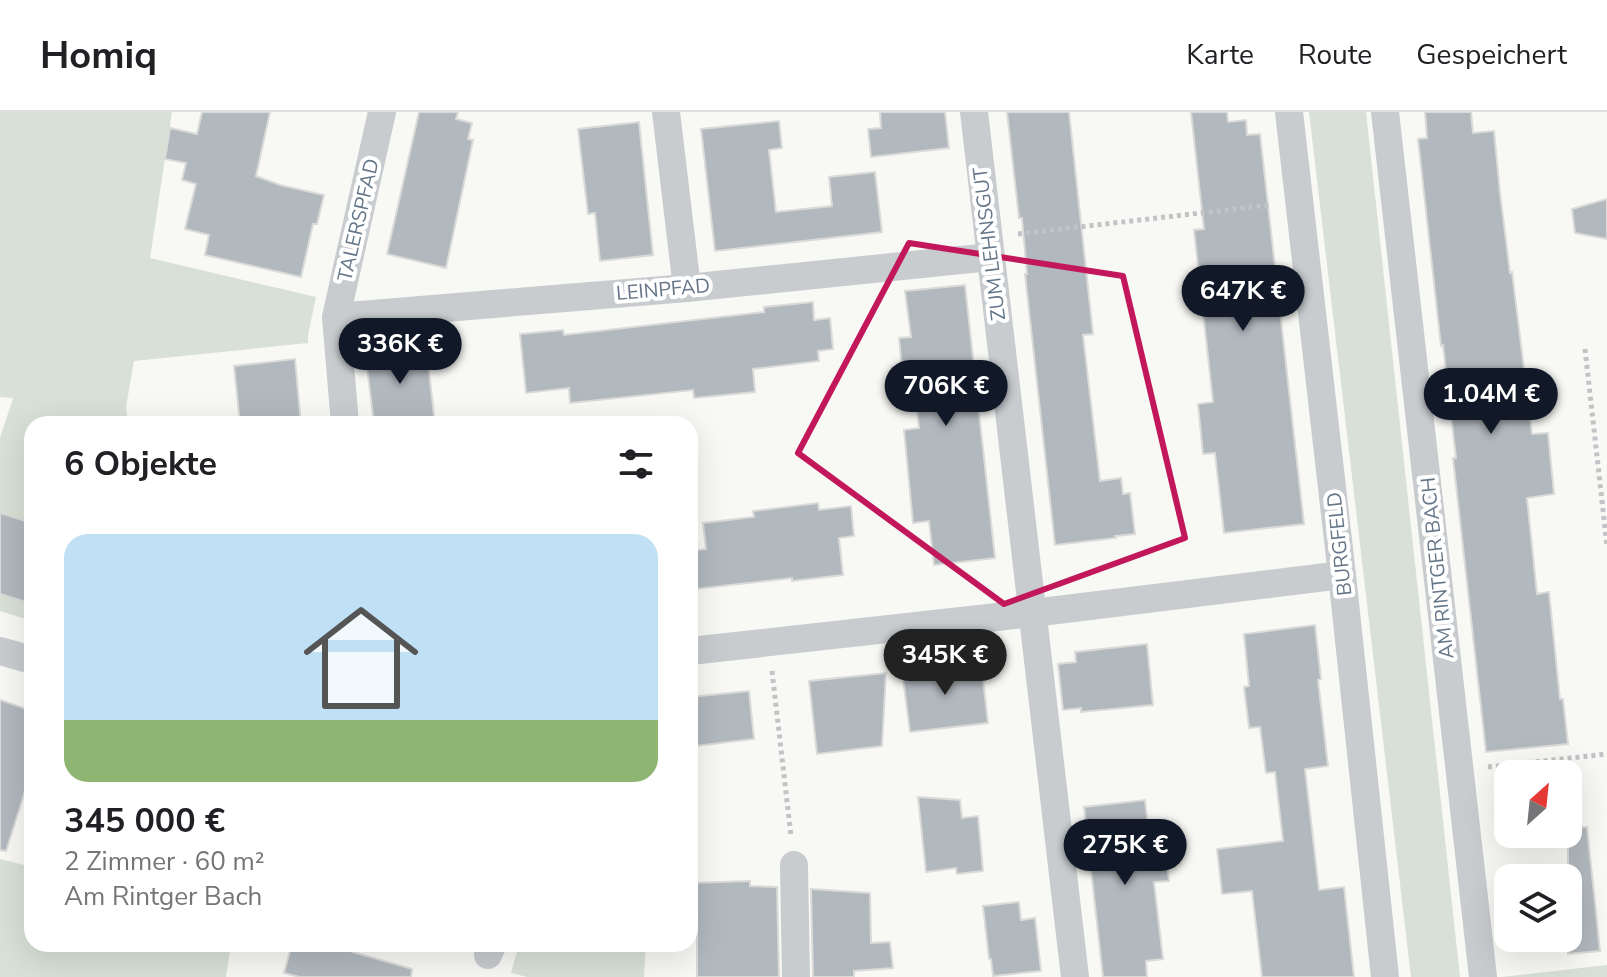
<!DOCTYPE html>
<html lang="de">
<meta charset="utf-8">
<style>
body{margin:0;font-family:"Nunito Sans",sans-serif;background:#f2f2f2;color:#202124;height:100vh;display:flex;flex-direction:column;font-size:30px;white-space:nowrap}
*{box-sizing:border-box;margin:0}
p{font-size:26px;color:#757577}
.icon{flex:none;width:44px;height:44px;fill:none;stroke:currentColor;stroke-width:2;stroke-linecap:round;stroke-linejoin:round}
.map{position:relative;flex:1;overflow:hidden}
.side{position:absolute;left:24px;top:304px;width:674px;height:536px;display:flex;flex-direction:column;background:#fff;border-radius:24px;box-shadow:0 8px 32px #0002}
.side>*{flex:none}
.needle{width:52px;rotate:27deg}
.controls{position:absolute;left:1494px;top:648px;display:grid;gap:16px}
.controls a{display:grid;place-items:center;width:88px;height:88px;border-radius:16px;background:#fff;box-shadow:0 8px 32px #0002;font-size:40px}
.price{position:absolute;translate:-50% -68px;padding:0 18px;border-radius:28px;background:#111827;color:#fff;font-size:26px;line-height:52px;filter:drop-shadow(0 2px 4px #0008)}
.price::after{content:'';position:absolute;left:50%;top:48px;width:24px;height:18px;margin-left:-12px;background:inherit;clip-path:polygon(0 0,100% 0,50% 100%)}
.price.on{background:#222;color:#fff}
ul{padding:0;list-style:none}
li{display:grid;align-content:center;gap:16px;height:424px;padding:0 40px}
li span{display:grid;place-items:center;height:248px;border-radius:24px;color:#555}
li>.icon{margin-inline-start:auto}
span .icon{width:144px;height:144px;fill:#fffc;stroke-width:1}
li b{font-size:34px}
h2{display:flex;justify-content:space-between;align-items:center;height:96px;padding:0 40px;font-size:34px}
header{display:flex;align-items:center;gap:48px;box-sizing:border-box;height:112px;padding:0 40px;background:#fff;border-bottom:2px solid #e0e0e0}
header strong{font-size:38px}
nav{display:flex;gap:44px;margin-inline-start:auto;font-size:28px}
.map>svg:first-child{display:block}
.green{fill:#d9e1d6}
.building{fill:#b1b8be;stroke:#dadad8;stroke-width:2}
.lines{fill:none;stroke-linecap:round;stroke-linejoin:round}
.path{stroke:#c1c3c6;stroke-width:5;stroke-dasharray:4 4;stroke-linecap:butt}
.minor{stroke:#c8cccf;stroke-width:28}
.marked{fill:none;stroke:#c2185b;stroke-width:6;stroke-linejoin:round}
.labels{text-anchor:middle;stroke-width:8;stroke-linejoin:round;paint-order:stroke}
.street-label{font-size:20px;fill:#657688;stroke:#fff}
</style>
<header>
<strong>Homiq</strong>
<nav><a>Karte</a><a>Route</a><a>Gespeichert</a></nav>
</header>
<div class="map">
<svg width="1607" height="865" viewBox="0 0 1607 865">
<rect width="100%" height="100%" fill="#f8f8f5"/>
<path class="green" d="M 0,0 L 172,0 L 150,146 L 316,185 L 308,223 L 308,231 L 134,249 L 126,295 L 128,312 L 32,312 L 32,509 L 0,499 L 0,326 L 13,286 L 0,285 Z
M 1309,0 L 1366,0 L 1460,865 L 1411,865 Z
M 0,747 L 32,755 L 32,832 L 231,832 L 226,865 L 0,865 Z
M 519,832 L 646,832 L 644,865 L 527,865 L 511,861 Z
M 1607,853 L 1607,865 L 1501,865 Z"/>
<path class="building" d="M 202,0 L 270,0 L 256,64 L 280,73 L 324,83 L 317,112 L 313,112 L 301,165 L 205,143 L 209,123 L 185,117 L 196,72 L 182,68 L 186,51 L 165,47 L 170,16 L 197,22 Z
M 419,0 L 458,0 L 456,7 L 472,11 L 468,27 L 473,28 L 446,156 L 387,142 Z
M 880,0 L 945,0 L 949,36 L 871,45 L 868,17 L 881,16 Z
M 1007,0 L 1069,0 L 1093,222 L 1083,223 L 1100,369 L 1121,366 L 1123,382 L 1130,381 L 1135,422 L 1115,424 L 1116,426 L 1055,433 L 1025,162 L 1027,162 L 1022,106 L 1019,106 Z
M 1191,0 L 1227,0 L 1228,10 L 1246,8 L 1247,23 L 1260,22 L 1304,412 L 1224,421 L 1215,341 L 1203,342 L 1198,292 L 1213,290 L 1194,118 L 1204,117 Z
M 1425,0 L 1471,0 L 1473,21 L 1494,19 L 1500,81 L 1510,161 L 1512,160 L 1532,322 L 1548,321 L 1554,382 L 1527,386 L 1537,482 L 1549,480 L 1560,587 L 1563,587 L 1568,632 L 1486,640 L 1453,346 L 1456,346 L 1443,233 L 1441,234 L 1418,27 L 1427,26 Z
M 779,9 L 782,36 L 769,38 L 776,100 L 832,94 L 829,65 L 875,60 L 882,120 L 715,139 L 701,17 Z
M 639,10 L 653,143 L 600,149 L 595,101 L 588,102 L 578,17 Z
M 1607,87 L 1607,127 L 1575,121 L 1572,97 Z
M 965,173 L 995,446 L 934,453 L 929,409 L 913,411 L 904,318 L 919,316 L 912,255 L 902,256 L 899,226 L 911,225 L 905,179 Z
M 813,190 L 814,208 L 830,206 L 833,237 L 818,239 L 819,249 L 753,257 L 755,280 L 694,286 L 693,278 L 570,291 L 569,276 L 526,281 L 520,222 L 563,218 L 564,223 L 764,200 L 764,195 Z
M 426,233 L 435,312 L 374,312 L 365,239 Z
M 295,247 L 301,312 L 240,312 L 234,254 Z
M 818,391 L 819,398 L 851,394 L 854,424 L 839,426 L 843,463 L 792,469 L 792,466 L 695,477 L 691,439 L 706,437 L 703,411 L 754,405 L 753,399 Z
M 0,401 L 32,411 L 32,492 L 0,482 Z
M 1315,513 L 1321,567 L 1318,568 L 1328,654 L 1305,657 L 1319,778 L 1344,775 L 1354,865 L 1262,865 L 1252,779 L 1222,782 L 1217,737 L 1283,729 L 1275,660 L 1266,661 L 1260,615 L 1249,616 L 1244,575 L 1249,574 L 1244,522 Z
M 1147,532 L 1153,593 L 1081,600 L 1081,596 L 1063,598 L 1058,552 L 1076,550 L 1075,540 Z
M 981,550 L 988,611 L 910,620 L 902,559 Z
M 886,561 L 882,634 L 817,642 L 809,569 Z
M 749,579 L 754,627 L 696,634 L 690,631 L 690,585 Z
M 0,588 L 32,599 L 32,657 L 6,739 L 0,738 Z
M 918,685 L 960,688 L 962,706 L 978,704 L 983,759 L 957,762 L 956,756 L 926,760 Z
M 1145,688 L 1150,732 L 1165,730 L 1169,769 L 1154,770 L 1163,847 L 1146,849 L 1147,865 L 1103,865 L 1084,695 Z
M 1587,715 L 1600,839 L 1568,842 L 1568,716 Z
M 750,769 L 750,774 L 777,775 L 779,865 L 697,865 L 697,815 L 690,815 L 690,771 Z
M 811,777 L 870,781 L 871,831 L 890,830 L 893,856 L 854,859 L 854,865 L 813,865 Z
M 1019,790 L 1021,808 L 1035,806 L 1041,859 L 993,864 L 991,847 L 989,847 L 983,794 Z
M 292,832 L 356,832 L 353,840 L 412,857 L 411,865 L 300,865 L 284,861 Z"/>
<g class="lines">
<path class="path" d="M 1018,122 L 1270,93
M 1585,237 L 1607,434
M 772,559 L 791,724
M 1488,655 L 1607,642"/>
<path class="minor" d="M 666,0 L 687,176
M 974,0 L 1075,865
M 1289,0 L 1342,463 L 1385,865
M 1385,0 L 1483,865
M 336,205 L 687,176 L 990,145
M 345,312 L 336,205 L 382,0
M 0,539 L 32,548
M 690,539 L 1033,501 L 1342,463
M 794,753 L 796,865
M 488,843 L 493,832"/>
</g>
<path class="marked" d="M 909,131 L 1123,164 L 1185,426 L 1004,492 L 798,341 Z"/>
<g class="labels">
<g class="street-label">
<text transform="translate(358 108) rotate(-77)" y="7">TALERSPFAD</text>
<text transform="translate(989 132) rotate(-97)" y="7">ZUM LEHNSGUT</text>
<text transform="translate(663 177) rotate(-5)" y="7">LEINPFAD</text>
<text transform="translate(1339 432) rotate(-96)" y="7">BURGFELD</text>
<text transform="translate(1437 456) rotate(-96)" y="7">AM RINTGER BACH</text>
</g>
</g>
</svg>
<div class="controls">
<a><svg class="needle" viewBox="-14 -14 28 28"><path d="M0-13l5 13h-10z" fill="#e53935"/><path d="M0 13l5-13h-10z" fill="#757577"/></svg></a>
<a><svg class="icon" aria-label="layers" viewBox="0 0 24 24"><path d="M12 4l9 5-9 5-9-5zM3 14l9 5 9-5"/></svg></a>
</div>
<b class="price" style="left:1243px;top:221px">647K €</b>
<b class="price" style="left:400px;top:274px">336K €</b>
<b class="price" style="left:946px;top:316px">706K €</b>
<b class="price" style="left:1491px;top:324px">1.04M €</b>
<b class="price on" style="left:945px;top:585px">345K €</b>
<b class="price" style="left:1125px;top:775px">275K €</b>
<section class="side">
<h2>6 Objekte<svg class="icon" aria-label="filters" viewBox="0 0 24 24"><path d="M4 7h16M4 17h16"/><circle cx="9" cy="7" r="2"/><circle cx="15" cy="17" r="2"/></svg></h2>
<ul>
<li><span style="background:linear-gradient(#bfe0f5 75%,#8fb573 0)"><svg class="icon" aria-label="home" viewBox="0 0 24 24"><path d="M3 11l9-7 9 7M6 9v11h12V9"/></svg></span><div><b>345 000 €</b><p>2 Zimmer · 60 m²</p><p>Am Rintger Bach</p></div></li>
</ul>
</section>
</div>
